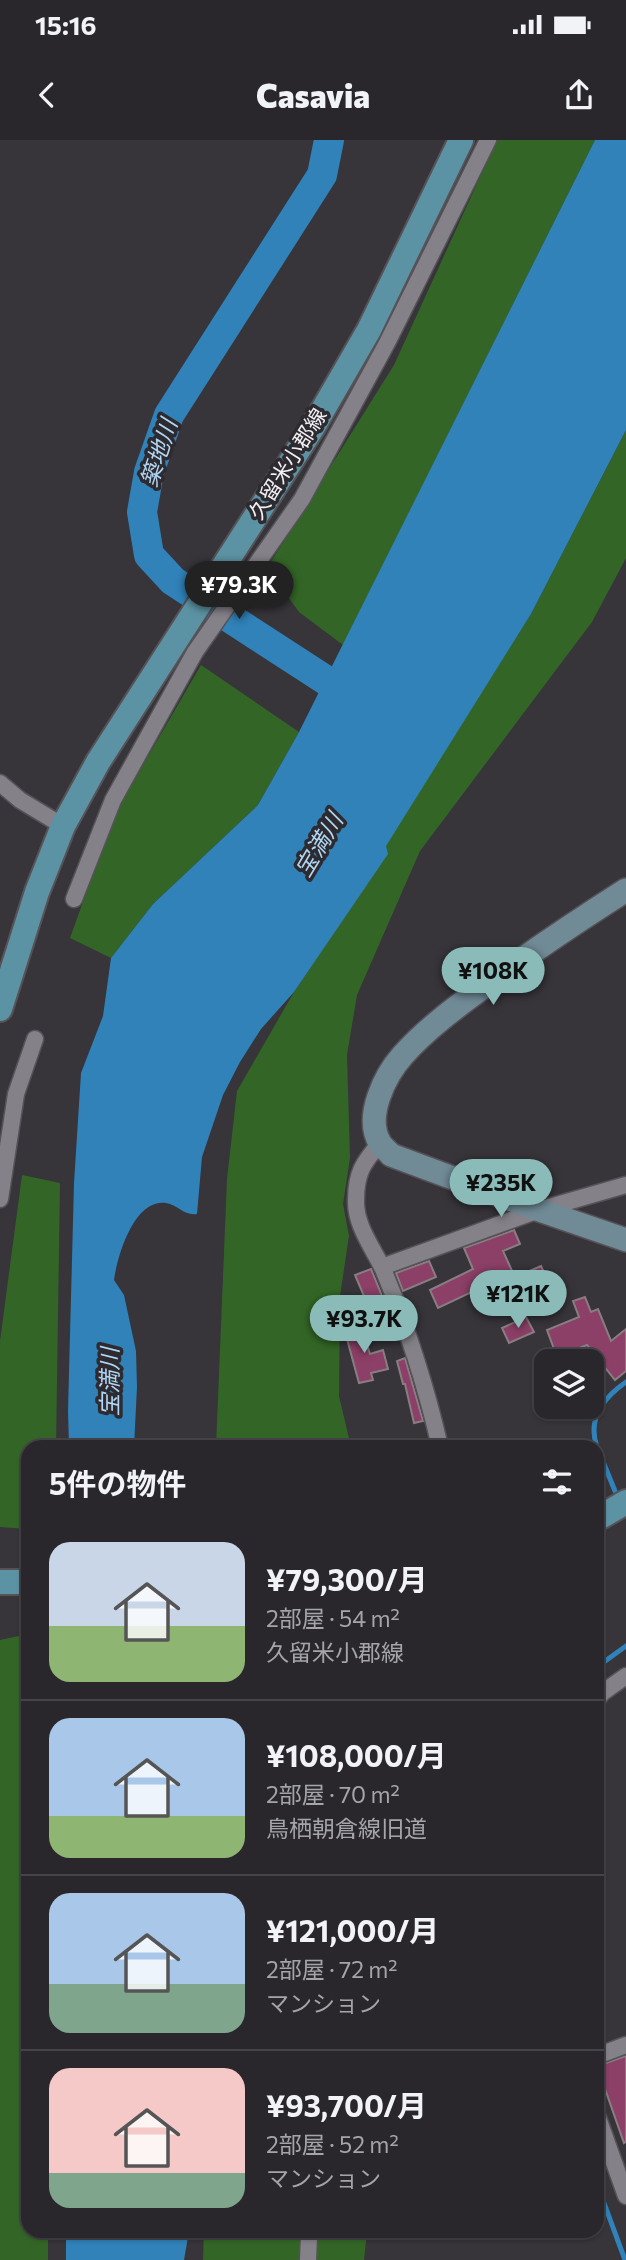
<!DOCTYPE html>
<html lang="ja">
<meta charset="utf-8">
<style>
body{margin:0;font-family:Commissioner,"Noto Sans JP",sans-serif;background:#312f34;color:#f1f3f6;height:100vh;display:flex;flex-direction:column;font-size:26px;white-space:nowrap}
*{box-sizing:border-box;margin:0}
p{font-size:23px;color:#a5a5a9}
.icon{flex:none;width:38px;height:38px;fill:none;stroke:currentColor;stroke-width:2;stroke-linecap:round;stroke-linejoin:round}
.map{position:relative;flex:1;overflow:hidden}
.side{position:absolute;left:21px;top:1300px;width:583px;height:798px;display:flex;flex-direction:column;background:#29272c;border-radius:21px;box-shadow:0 2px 5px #0004,0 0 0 2px #454448}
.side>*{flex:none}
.tools{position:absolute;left:534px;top:1209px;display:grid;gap:14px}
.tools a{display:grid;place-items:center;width:70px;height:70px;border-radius:14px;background:#29272c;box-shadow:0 2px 5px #0004,0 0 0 2px #454448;font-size:35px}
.price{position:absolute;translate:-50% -60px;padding:0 16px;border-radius:24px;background:#8bbbb9;color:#111;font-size:23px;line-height:46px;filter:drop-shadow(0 2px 4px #0008)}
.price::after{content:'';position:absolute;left:50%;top:42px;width:21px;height:16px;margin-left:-10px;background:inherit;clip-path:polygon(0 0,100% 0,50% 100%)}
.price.on{background:#222;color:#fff}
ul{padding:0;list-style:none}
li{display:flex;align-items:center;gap:21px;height:175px;padding:0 28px}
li+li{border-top:2px solid #454448}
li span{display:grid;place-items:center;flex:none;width:196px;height:140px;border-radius:21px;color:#555}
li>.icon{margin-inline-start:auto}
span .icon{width:84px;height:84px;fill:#fffc;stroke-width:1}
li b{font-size:30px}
h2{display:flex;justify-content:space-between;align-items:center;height:84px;padding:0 28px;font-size:30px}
.status{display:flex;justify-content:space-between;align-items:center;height:49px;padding:0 35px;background:#29272c;direction:ltr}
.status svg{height:19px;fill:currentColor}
header{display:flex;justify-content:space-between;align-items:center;height:91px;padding:0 28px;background:#29272c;font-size:32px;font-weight:800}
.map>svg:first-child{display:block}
.green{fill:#336626}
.water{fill:#3082b9}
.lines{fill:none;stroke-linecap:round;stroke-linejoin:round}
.stream{stroke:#3082b9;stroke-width:5}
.river{stroke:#3082b9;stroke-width:30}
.building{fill:#8c3f67;stroke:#887e82;stroke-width:2}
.street-casing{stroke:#555258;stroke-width:19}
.secondary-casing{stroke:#555258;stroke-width:26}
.primary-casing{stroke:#555258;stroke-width:28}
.street{stroke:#858189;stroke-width:16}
.secondary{stroke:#708a96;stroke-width:23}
.primary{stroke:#5c93a4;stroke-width:24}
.labels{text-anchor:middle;stroke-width:7;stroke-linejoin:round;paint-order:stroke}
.street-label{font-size:21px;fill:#f2f0f5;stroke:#2d2a30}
.water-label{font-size:23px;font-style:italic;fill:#b0d6f3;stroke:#2d2a30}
</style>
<div class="status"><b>15:16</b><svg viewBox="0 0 49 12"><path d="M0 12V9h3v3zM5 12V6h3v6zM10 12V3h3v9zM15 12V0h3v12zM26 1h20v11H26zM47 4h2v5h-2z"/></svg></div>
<header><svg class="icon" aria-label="back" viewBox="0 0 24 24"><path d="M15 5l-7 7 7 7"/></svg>Casavia<svg class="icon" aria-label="share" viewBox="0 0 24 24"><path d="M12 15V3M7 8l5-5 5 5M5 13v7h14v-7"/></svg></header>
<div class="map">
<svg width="626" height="2120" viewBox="0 0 626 2120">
<rect width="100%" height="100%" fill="#37343a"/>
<path class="green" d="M 497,0 L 595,0 L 343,505 L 299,472 L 267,428 L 394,225 Z
M 626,290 L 626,418 L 592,482 L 420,711 L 357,855 L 347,915 L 350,1018 L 343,1064 L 349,1096 L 340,1156 L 339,1256 L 351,1307 L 216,1307 L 227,1039 L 237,951 L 294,852 L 387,714 L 385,706 L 531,474 Z
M 201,525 L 299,592 L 258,665 L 153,764 L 111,818 L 70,798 L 114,675 Z
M 22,1035 L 60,1043 L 56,1307 L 28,1307 L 28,1389 L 0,1387 L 0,1201 Z
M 28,1494 L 28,2091 L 48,2091 L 48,2120 L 0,2120 L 0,1500 Z
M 204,2091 L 367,2091 L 364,2120 L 203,2120 Z"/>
<path class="water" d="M 595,0 L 626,0 L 626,290 L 531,474 L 386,706 L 388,714 L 294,852 L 261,889 L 240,922 L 223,955 L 202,1017 L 197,1074 C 184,1076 178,1065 166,1063 C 134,1058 117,1117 114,1140 L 124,1155 L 136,1211 L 137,1247 L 134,1307 L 69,1307 L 68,1271 L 74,1043 L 81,933 L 103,876 L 111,818 L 153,764 L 258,665 L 299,592 Z
M 66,2091 L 189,2091 L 184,2120 L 66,2120 Z"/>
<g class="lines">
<path class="stream" d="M 597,1307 C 587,1279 603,1258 626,1242
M 597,1307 L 615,1351
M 597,1527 L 626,1506
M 597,2044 L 625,2120"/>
<path class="river" d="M 329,0 L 322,35 L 169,275 L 149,332 L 142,372 L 149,415 L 173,441 L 358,561"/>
</g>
<path class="building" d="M 514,1090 L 520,1104 L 503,1111 L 518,1144 L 487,1158 L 482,1147 L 438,1168 L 430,1150 L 473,1129 L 464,1108 Z
M 429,1121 L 436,1137 L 403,1151 L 396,1133 Z
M 541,1126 L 552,1150 L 530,1159 L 520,1135 Z
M 371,1129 L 389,1173 L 366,1184 L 355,1160 L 364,1156 L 355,1135 Z
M 585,1157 L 591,1172 L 598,1169 L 611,1201 L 626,1189 L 626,1231 L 615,1240 L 587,1205 L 557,1217 L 547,1190 L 579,1177 L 573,1161 Z
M 526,1177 L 534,1192 L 509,1203 L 502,1188 Z
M 360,1183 L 370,1214 L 383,1210 L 388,1229 L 371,1233 L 373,1240 L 359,1243 L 344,1188 Z
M 405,1218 L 423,1281 L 414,1283 L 405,1244 L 403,1244 L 397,1221 Z
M 626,1916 L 626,2002 L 624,2003 L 597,1926 Z"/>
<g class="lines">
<defs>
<path id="street" d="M 0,643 L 20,660 L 63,686
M 74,759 L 113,660 L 195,512 L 302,359 L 387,203 L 488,0
M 380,1003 C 363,1023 356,1033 356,1060 C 355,1085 373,1108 383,1129 C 407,1187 426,1246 440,1307
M 0,1059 L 16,954 L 35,899
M 382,1127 L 539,1070 L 626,1045
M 597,1560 L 602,1553 L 626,1536
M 597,1916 L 626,1905
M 597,1975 L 626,2056
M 308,2120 L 309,2096 L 312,2091"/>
<path id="secondary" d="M 626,750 C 579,780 534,810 489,843 C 459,865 428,887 403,915 C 385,935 364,977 380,1003 C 382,1007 388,1011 391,1015 L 539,1070 L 626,1100"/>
<path id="primary" d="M 0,869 L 37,752 L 63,686 L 98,622 L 313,287 L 369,190 L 461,0
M 597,1379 L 626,1362
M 0,1442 L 28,1442"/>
</defs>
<use href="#street" class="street-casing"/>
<use href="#secondary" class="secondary-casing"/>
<use href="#primary" class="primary-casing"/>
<use href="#street" class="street"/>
<use href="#secondary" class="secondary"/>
<use href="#primary" class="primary"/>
</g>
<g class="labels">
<g class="street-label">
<text transform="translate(288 324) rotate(-58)" y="7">久留米小郡線</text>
</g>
<g class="water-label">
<text transform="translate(159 313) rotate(-72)" y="8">築地川</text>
<text transform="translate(319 705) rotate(-59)" y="8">宝満川</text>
<text transform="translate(110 1242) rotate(-90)" y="8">宝満川</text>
</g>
</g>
</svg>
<div class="tools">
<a><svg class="icon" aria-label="layers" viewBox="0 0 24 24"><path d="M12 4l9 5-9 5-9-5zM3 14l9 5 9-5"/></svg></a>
</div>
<b class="price on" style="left:239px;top:481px">¥79.3K</b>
<b class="price" style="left:493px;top:867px">¥108K</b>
<b class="price" style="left:501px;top:1079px">¥235K</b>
<b class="price" style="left:518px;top:1190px">¥121K</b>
<b class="price" style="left:364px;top:1215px">¥93.7K</b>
<section class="side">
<h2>5件の物件<svg class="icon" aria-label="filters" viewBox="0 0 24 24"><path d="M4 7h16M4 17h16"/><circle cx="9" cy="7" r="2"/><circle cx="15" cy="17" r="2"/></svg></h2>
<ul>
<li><span style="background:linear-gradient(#c9d6e8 60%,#8fb573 0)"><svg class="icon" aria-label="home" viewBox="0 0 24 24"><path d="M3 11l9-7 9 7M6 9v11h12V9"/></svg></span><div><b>¥79,300/月</b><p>2部屋 · 54 m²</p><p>久留米小郡線</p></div></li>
<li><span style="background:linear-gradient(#a9c7e8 70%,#8fb573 0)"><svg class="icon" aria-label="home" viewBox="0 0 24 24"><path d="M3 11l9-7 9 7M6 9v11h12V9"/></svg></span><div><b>¥108,000/月</b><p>2部屋 · 70 m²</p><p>鳥栖朝倉線旧道</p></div></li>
<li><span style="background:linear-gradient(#a9c7e8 65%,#7fa58c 0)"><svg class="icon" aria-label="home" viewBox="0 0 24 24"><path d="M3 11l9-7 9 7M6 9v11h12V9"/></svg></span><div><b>¥121,000/月</b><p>2部屋 · 72 m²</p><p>マンション</p></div></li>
<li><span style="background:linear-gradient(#f6c9c9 75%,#7fa58c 0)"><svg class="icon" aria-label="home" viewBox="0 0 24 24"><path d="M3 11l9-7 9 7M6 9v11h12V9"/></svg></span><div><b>¥93,700/月</b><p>2部屋 · 52 m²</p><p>マンション</p></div></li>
</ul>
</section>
</div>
